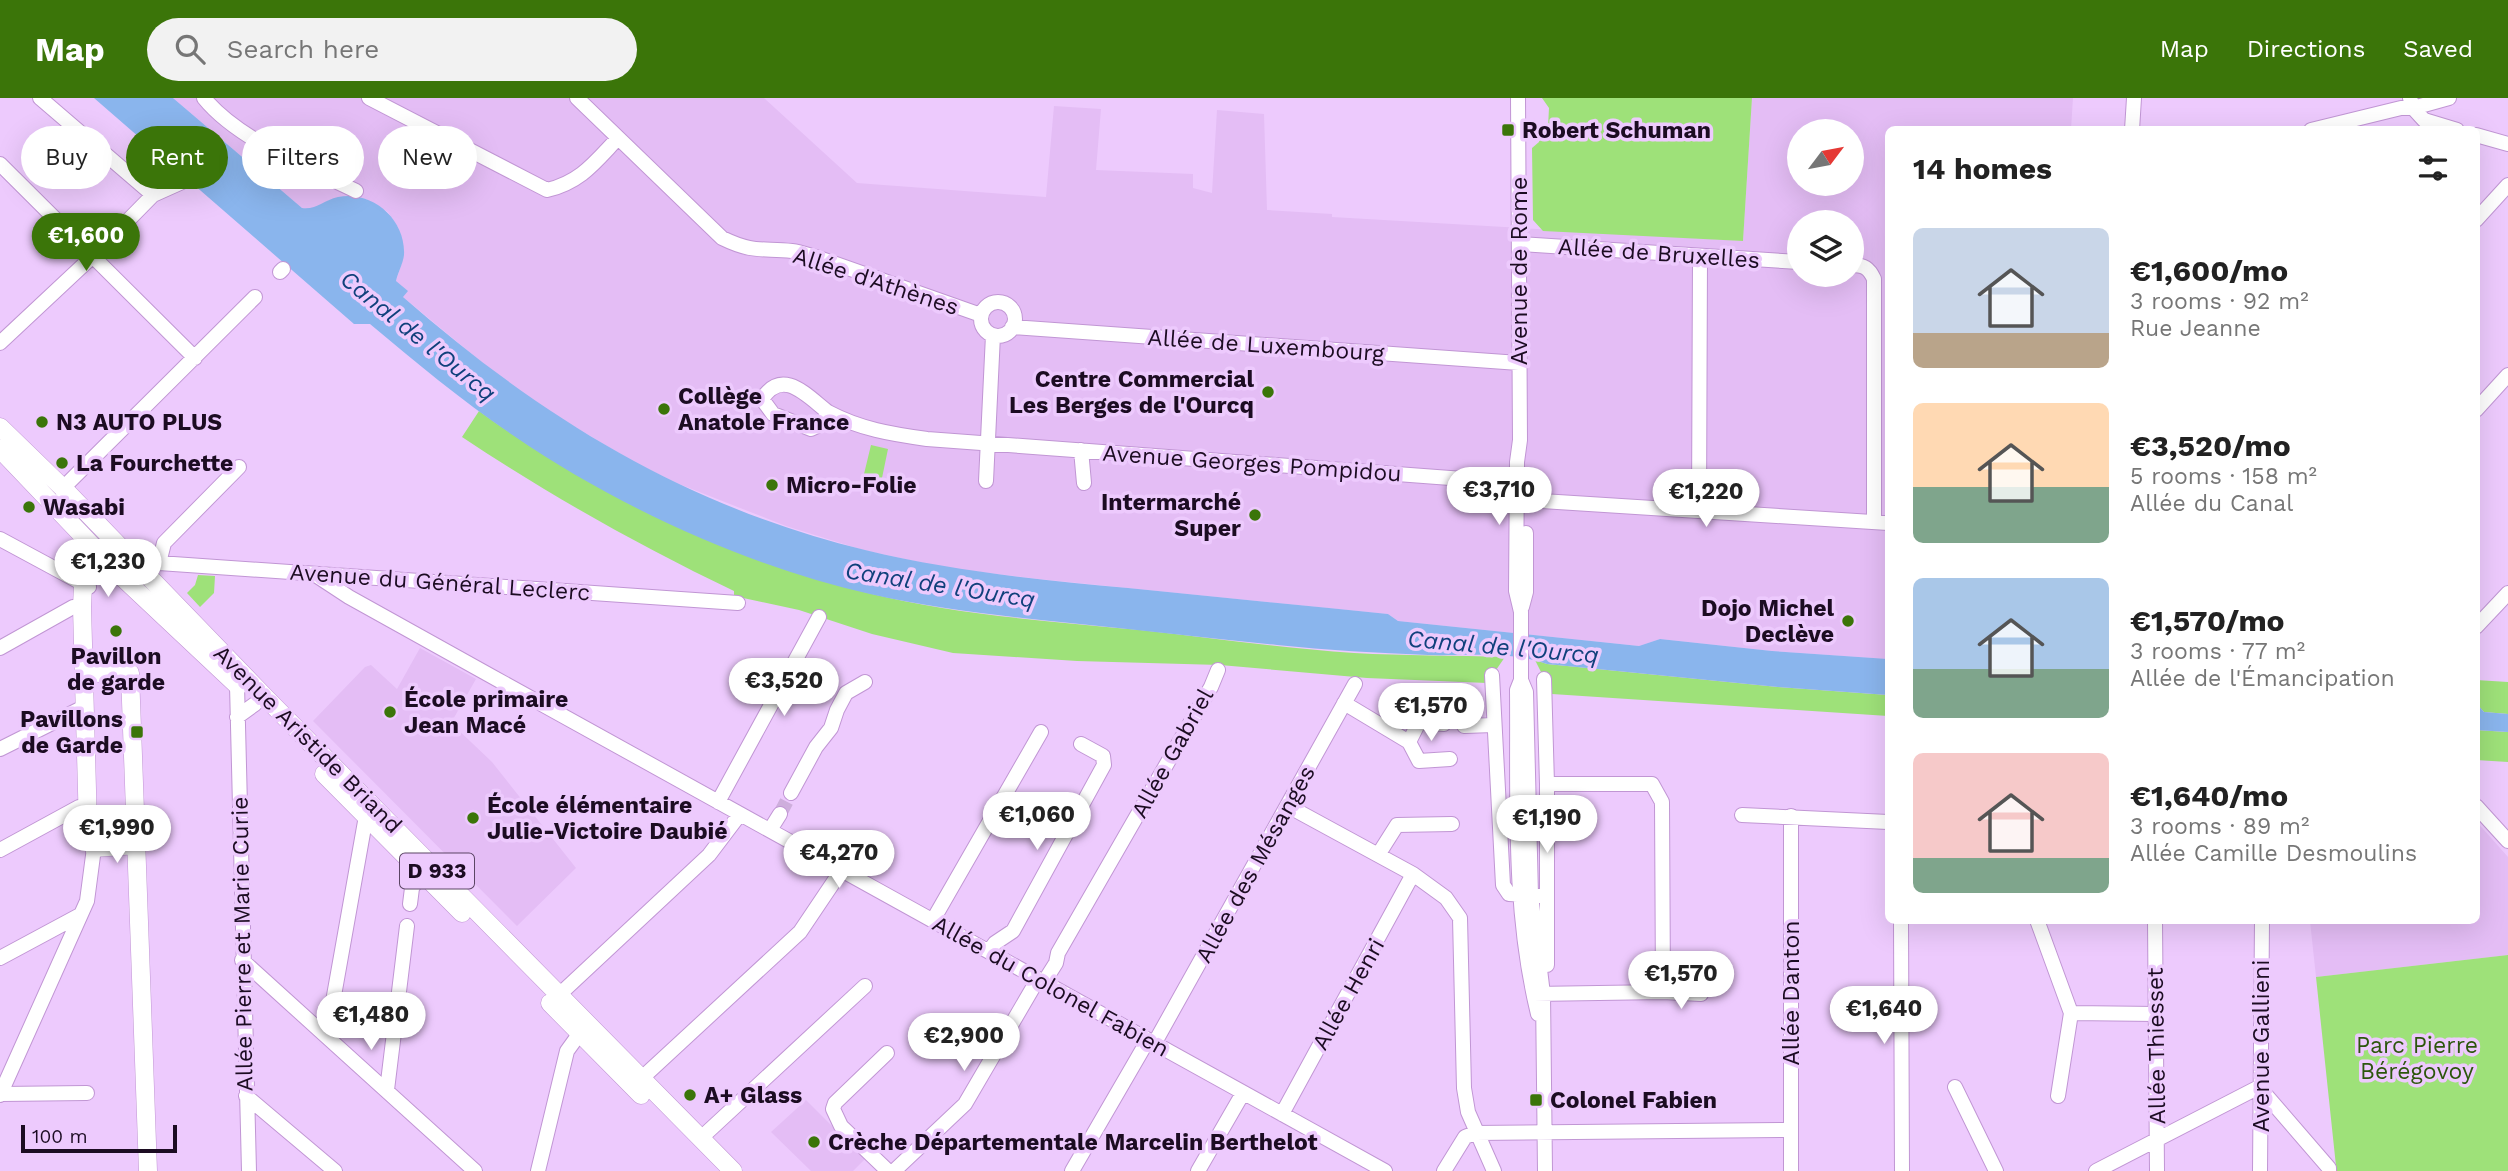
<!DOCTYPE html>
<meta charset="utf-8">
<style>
body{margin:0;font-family:"Work Sans",sans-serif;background:#f2f2f2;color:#222;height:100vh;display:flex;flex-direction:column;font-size:26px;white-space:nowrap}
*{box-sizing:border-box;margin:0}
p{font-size:23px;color:#767676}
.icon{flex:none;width:38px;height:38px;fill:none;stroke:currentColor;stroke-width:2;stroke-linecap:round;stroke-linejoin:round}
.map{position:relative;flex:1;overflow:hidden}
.panel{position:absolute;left:1885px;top:28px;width:595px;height:798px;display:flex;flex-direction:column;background:#fff;border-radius:10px;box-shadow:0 7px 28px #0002}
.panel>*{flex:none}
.top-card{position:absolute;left:21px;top:28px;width:665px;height:63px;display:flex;gap:14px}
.needle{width:46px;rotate:58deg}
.controls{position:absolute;left:1787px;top:21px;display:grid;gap:14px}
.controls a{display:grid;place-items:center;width:77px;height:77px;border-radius:50%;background:#fff;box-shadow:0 7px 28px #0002;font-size:35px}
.scale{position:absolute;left:21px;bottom:18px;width:156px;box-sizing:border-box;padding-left:7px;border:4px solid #1c0c22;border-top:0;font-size:19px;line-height:24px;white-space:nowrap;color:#1c0c22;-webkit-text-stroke:5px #edcafd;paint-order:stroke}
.price{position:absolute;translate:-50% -60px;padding:0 16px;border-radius:24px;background:#fff;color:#222;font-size:23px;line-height:46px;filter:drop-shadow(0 2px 4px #0008)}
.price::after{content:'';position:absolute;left:50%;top:42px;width:21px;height:16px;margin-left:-10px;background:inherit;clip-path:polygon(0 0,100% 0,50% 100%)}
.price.selected{background:#3b7509;color:#fff}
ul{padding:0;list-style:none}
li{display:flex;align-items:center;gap:21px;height:175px;padding:0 28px}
li span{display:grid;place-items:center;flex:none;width:196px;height:140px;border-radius:10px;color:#555}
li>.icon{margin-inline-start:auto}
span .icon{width:84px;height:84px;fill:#fffc;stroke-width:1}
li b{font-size:30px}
h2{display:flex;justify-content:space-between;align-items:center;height:84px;padding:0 28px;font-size:30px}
.pill{padding:0 24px;border-radius:32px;background:#fff;box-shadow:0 7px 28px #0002;font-size:24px;line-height:63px}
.pill.selected{background:#3b7509;color:#fff}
header{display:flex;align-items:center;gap:42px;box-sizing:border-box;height:98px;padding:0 35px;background:#3b7509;color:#fff}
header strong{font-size:33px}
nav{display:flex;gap:38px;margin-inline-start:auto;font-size:24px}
.search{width:490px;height:63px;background:#f2f2f2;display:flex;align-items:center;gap:18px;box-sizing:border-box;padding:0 24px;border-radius:38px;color:#767676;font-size:26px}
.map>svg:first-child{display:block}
.built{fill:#e4bdf5;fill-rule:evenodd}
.green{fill:#9ee179}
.water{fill:#8ab5ed}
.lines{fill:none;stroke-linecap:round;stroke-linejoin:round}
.minor-tunnel{stroke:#ceaedc;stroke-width:14;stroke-dasharray:14 7;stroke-linecap:butt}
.minor-casing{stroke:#c196d4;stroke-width:16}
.major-casing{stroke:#c196d4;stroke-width:19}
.minor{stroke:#fff;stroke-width:14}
.major{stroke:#fff;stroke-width:18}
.poi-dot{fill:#3b7509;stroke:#edcafd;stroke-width:2.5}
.labels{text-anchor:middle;stroke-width:7;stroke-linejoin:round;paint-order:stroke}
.shield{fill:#edcafd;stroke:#5b4564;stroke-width:2}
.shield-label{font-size:21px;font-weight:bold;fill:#1c0c22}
.poi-label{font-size:23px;font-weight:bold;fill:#1c0c22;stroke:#edcafd;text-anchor:start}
.street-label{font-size:23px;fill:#1c0c22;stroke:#edcafd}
.park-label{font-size:23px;fill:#2c560c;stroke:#edcafd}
.water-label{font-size:24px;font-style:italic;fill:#10417c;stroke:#edcafd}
</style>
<header>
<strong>Map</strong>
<div class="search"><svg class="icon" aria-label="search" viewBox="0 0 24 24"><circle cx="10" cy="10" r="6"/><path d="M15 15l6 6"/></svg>Search here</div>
<nav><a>Map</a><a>Directions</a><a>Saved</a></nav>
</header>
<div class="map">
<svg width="2508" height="1073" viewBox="0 0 2508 1073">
<rect width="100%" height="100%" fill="#edcafd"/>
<path class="built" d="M 173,0 L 764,0 L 857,85 L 1046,99 L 1054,8 L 1101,11 L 1096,72 L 1193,76 L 1193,90 L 1212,95 L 1217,12 L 1264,16 L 1267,112 L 1332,116 L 1332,119 L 1743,143 L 1752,0 L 2073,0 L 2071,31 L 1888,32 L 1888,561 L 1772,553 L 1660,541 L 1639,548 L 1398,523 L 1388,516 L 1038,481 L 947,470 L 863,452 L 786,428 L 679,386 L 634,364 L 545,311 L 508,286 L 403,199 L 396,183 L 402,165 L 403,146 L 398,129 L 388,114 L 364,100 L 328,103 L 314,111 L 302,110 ZM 1799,33 L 1852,33 L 1852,86 L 1799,86 ZM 1799,124 L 1852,124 L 1852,177 L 1799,177 Z
M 420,550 L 476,581 L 451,625 L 492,664 L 576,770 L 517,828 L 313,623 L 365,569 L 371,567 L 397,591 Z
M 2476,723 L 2508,759 L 2508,857 L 2316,879 L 2310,823 L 2476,822 Z
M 806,1002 L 865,1061 L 853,1073 L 811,1073 L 771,1034 Z"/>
<path class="green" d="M 1542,0 L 1752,0 L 1743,143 L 1543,133 L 1533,122 L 1532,50 L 1539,44 L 1540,36 L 1548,29 L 1549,10 Z
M 479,313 C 596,397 728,461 868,495 C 956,517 1049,523 1140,532 C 1211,540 1283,550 1354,555 C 1404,558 1455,557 1505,559 L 1487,585 L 1367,580 L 1220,567 L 1077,563 L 953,555 L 872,536 L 799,512 L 734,498 L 734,493 C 640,448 549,397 462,339 Z
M 871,347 L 888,351 L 882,380 L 864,376 Z
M 198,477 L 215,478 L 214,495 L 200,509 L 187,495 L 195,487 Z
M 1535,562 L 1547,566 L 1778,589 L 1888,597 L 1888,618 L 1552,596 Z
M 2476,582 L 2508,584 L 2508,616 L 2484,614 L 2476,605 Z
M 2476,632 L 2508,634 L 2508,664 L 2476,662 Z
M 2508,857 L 2508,1073 L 2329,1073 L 2329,1070 L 2336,1068 L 2316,879 Z"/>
<path class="water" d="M 94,0 L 173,0 L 302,110 C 316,112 324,102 338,99 C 372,92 406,121 404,157 C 403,166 398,174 396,183 L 408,193 L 403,199 C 540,319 687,409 865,452 C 952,473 1040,482 1128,490 C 1215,499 1301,507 1388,516 L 1398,523 L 1639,548 L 1660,541 L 1772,553 L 1888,561 L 1888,597 L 1778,589 L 1547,566 C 1514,553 1464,558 1428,557 C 1377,555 1327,552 1277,547 C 1208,540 1139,532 1070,525 C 1003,518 936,511 870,496 C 747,468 618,409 514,338 C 463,304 417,265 370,226 L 354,226 Z
M 2476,605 L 2484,614 L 2508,616 L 2508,634 L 2476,632 Z"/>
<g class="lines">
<path class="minor-tunnel" d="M 780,716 L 791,695"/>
<defs>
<path id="minor" d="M 40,0 L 153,97 L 182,84
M 204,0 C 237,41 309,70 356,93
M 369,0 L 547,92 C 581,84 595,64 618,40
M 577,0 L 722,140 C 753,155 761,150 792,153 C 801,154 811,158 819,160 L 981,217
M 1518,0 L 1520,342 L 1517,364 L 1516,493 L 1521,514 L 1521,582 L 1526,594 L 1531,797 L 1543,896 L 1545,1073
M 2410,0 L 2413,10 L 2449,0
M 2132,32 L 2134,0
M 2311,32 L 2401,10 L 2413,10 L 2424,22 L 2457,32
M 2476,37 L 2508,46
M 0,66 L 195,260
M 2476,122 L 2508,87
M 1519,146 L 1799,164
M 1852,167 C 1864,167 1869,170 1874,181 L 1874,424
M 280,174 L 283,171
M981 221a17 17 0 1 1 34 0a17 17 0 1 1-34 0Z
M 1012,229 L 1519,265
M 0,245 L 93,158 L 153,97
M 2476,312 L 2508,277
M 828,314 C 807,298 783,269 762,301 L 773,316 L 811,331 L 822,326 L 828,314 C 860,331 891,336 927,341 L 1517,385
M 1081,352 L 1084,385
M 986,383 L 993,237
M 1520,389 L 1520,399 L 1526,402 L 1888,425
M 1699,413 L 1700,158
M 64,419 L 63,390 L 255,199
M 0,441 L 89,489
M 159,465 L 164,445 L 239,369
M 143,471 L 159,465 L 738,505
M 314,476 L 349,499 L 491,578 L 1385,1073
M 1522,509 L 1526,494 L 1526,435
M 2476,529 L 2508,495
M 0,550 L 73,509 L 82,509
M 1492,577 L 1503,787 L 1509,796 L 1547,798 L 1547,686 L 1544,581
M 1521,582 L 1517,592 C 1518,700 1512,811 1538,916
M 237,587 L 249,1073
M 1344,605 L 1409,644
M 237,619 L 255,606
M 1444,626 L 1419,624 L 1409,644 L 1419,663 L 1450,661
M 1464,628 L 1494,627
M 0,651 L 84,609
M 1547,686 L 1652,686 L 1662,704 L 1663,894
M 791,695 L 816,649 L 831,630 L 837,612 L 846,595 L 865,584
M 718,704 L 819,519
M 1288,708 L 1413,776 L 1446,800 L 1460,820 L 1464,990 L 1468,1014 L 1494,1073
M 2476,708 L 2508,743
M 1742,717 L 1888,724
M 1791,718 L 1791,1073
M 770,732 L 780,716
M 0,752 L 79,709 L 88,709
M 1378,757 L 1397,727 L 1452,726
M 1547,798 L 1547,867
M 410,806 L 412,790 L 422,775
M 933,822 L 1041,634
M 1901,822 L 1902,1073
M 2037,822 L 2071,915 L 2156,916
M 2155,822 L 2157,1073
M 989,853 L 995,845 L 1013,833 L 1104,667 L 1103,658 L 1081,646
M 0,860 L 80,817
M 242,862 L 475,1073
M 1044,884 L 1056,865 L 1058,855 L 1211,589 L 1218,572
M 1534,896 L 1663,894 L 1701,896
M 559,897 L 709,757 L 740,716
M 327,937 L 366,718
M 1154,946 L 1355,586
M 887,955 L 835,1005 L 833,1011 L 841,1028 L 888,1073
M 642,980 L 800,834 L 841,773
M 1955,989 L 1996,1073
M 387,992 L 407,828
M 1,996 L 87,995
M 0,997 L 87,803 L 94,750
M 246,998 L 335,1073
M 2058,998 L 2071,915
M 1282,1016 L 1413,776
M 701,1040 L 865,888
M 538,1073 L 567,953 L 580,935
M 894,1073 L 965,1006 L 1038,881
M 1072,1073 L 1148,942
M 1198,1073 L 1243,995
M 1444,1073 L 1465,1039 L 1475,1035 L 1791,1032
M 2096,1073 L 2259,989 L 2329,1070 L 2329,1073
M 2260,1073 L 2262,822"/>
<path id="major" d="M 0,329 L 67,394 L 264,598 L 733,1073
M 0,351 L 122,479 L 238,588
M 85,441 L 82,509 L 88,729 L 94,750 L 137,747
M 84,575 L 130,575 L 148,1073
M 324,676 L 462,815
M 550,905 L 641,997"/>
</defs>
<use href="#minor" class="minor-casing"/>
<use href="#major" class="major-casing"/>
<use href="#minor" class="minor"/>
<use href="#major" class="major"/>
</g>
<g class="poi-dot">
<rect x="1501" y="25" width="14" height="14" rx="3.5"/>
<circle cx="1268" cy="294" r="7"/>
<circle cx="664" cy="311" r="7"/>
<circle cx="42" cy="324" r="7"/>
<circle cx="62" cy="365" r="7"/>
<circle cx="772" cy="387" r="7"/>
<circle cx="29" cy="409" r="7"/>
<circle cx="1255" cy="417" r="7"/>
<circle cx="1848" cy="523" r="7"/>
<circle cx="116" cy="533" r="7"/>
<circle cx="390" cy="614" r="7"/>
<rect x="130" y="627" width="14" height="14" rx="3.5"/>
<circle cx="473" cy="720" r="7"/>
<circle cx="690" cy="997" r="7"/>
<rect x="1529" y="995" width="14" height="14" rx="3.5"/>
<circle cx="814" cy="1044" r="7"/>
</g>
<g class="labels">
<rect class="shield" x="400" y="755.5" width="74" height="35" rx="5"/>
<g class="shield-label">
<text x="437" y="780">D 933</text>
</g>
<g class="poi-label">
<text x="1522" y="40">Robert Schuman</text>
<text x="1254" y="289" text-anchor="end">Centre Commercial<tspan x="1254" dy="26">Les Berges de l'Ourcq</tspan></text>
<text x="678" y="306">Collège<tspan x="678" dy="26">Anatole France</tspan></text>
<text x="56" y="332">N3 AUTO PLUS</text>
<text x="76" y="373">La Fourchette</text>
<text x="786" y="395">Micro-Folie</text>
<text x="1241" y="412" text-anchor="end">Intermarché<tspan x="1241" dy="26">Super</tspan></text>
<text x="43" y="417">Wasabi</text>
<text x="1834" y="518" text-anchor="end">Dojo Michel<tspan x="1834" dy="26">Declève</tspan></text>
<text x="116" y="566" text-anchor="middle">Pavillon<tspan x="116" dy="26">de garde</tspan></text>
<text x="404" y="609">École primaire<tspan x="404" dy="26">Jean Macé</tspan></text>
<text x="123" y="629" text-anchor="end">Pavillons<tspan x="123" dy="26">de Garde</tspan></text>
<text x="487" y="715">École élémentaire<tspan x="487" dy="26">Julie-Victoire Daubié</tspan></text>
<text x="704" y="1005">A+ Glass</text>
<text x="1550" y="1010">Colonel Fabien</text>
<text x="828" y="1052">Crèche Départementale Marcelin Berthelot</text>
</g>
<g class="street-label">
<text transform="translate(1659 155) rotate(4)" y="8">Allée de Bruxelles</text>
<text transform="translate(1519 173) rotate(-90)" y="8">Avenue de Rome</text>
<text transform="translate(876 183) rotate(18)" y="8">Allée d'Athènes</text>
<text transform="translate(1266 247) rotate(4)" y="8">Allée de Luxembourg</text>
<text transform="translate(1252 365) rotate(4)" y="8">Avenue Georges Pompidou</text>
<text transform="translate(440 484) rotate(4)" y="8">Avenue du Général Leclerc</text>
<text transform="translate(308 641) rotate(45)" y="8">Avenue Aristide Briand</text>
<text transform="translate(1172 655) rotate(-61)" y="8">Allée Gabriel</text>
<text transform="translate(1255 766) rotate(-61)" y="8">Allée des Mésanges</text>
<text transform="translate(242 846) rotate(-91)" y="8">Allée Pierre et Marie Curie</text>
<text transform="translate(1051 888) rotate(29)" y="8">Allée du Colonel Fabien</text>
<text transform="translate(1791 895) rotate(-90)" y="8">Allée Danton</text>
<text transform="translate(1348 896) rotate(-61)" y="8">Allée Henri</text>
<text transform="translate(2156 948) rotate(-91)" y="8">Allée Thiesset</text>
<text transform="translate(2261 948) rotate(-90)" y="8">Avenue Gallieni</text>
</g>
<g class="park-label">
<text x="2417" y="955">Parc Pierre<tspan x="2417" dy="26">Bérégovoy</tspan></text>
</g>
<g class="water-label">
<text transform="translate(418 238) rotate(39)" y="8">Canal de l'Ourcq</text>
<text transform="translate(940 487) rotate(9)" y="8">Canal de l'Ourcq</text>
<text transform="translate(1503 549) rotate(5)" y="8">Canal de l'Ourcq</text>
</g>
</g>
</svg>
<div class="controls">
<a><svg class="needle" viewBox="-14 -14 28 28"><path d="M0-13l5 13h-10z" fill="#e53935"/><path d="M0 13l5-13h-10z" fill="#767676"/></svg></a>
<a><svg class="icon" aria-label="layers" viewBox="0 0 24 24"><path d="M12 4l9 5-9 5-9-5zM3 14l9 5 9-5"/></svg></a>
</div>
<div class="scale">100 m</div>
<b class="price selected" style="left:86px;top:175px">€1,600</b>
<b class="price" style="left:1499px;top:429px">€3,710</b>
<b class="price" style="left:1706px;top:431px">€1,220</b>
<b class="price" style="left:108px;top:501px">€1,230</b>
<b class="price" style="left:784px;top:620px">€3,520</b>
<b class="price" style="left:1431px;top:645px">€1,570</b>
<b class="price" style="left:1037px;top:754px">€1,060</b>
<b class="price" style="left:1547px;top:757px">€1,190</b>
<b class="price" style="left:117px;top:767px">€1,990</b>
<b class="price" style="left:839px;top:792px">€4,270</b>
<b class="price" style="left:1681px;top:913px">€1,570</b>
<b class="price" style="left:1884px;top:948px">€1,640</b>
<b class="price" style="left:371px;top:954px">€1,480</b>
<b class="price" style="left:964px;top:975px">€2,900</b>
<div class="top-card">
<a class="pill">Buy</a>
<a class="pill selected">Rent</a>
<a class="pill">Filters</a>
<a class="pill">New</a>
</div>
<section class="panel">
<h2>14 homes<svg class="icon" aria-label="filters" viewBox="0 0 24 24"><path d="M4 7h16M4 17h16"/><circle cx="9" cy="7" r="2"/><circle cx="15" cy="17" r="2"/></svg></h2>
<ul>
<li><span style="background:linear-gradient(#c9d6e8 75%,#b9a48a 0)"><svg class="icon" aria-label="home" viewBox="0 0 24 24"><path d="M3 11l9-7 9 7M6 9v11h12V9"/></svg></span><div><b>€1,600/mo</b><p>3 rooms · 92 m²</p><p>Rue Jeanne</p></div></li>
<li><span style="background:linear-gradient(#ffd9b3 60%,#7fa58c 0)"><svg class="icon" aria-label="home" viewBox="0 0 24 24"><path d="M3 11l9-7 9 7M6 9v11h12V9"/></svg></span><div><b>€3,520/mo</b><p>5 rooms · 158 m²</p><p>Allée du Canal</p></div></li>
<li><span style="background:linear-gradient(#a9c7e8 65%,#7fa58c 0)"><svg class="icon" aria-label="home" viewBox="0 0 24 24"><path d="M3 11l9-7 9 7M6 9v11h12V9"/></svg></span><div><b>€1,570/mo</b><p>3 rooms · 77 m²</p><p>Allée de l'Émancipation</p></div></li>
<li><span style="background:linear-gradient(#f6c9c9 75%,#7fa58c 0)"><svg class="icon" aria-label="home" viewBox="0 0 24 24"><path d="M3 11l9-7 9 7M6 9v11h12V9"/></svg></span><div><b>€1,640/mo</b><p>3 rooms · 89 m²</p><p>Allée Camille Desmoulins</p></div></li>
</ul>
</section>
</div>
